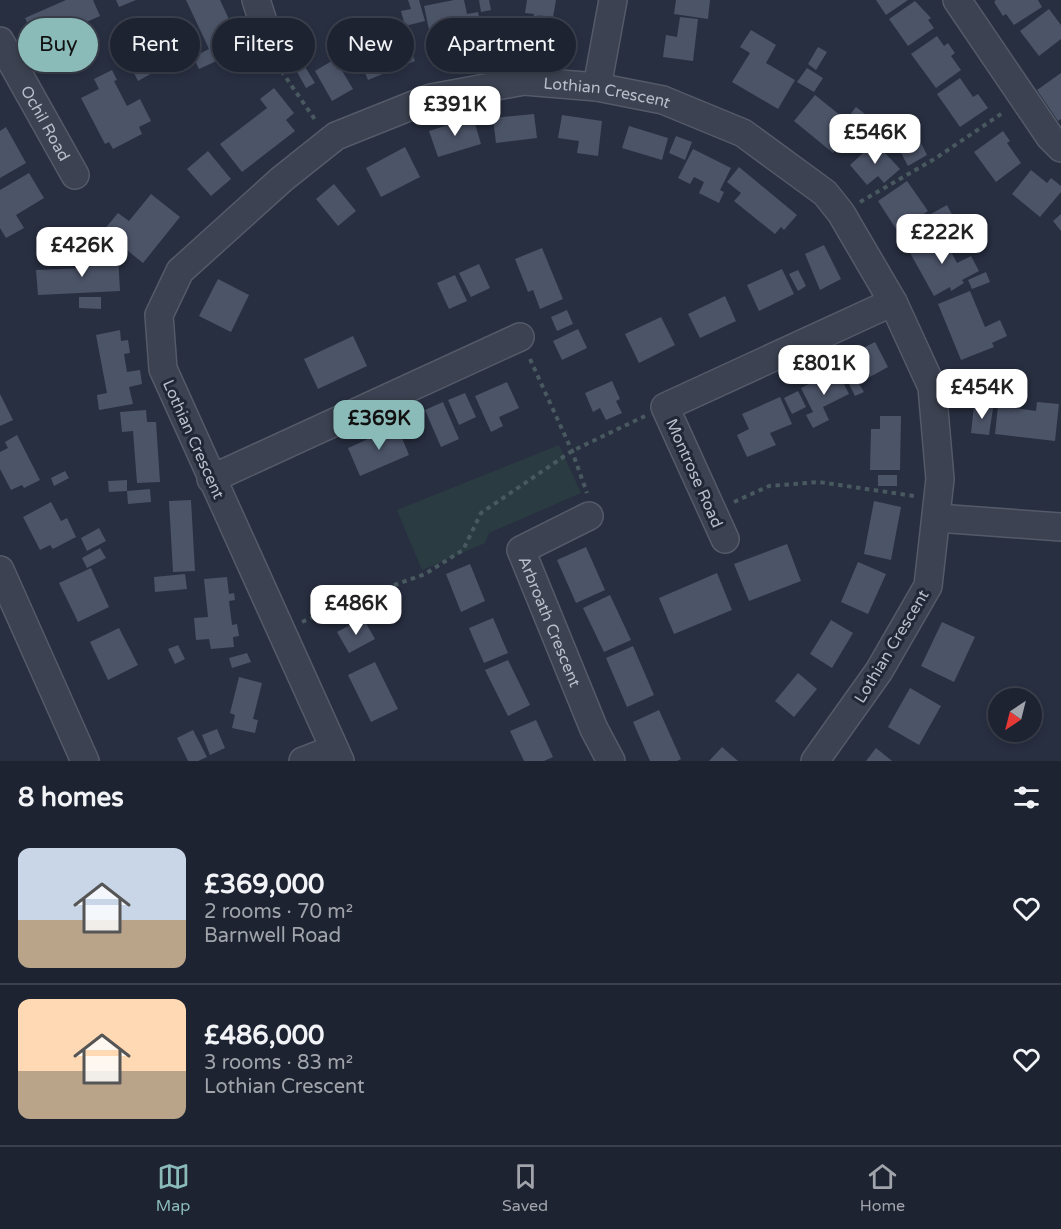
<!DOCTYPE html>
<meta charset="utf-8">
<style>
body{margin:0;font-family:"Varela Round",sans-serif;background:#2b2f3d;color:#f1f3f6;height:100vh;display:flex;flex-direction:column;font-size:22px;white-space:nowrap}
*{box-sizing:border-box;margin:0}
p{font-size:20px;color:#a1a4ab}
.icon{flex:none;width:33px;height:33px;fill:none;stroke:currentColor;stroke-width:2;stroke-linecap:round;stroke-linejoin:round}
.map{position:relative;height:761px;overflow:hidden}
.drawer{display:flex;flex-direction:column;background:#1e2331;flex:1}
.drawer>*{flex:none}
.guide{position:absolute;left:18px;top:18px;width:600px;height:54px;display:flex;gap:12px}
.needle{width:39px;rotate:215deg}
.controls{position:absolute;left:988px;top:688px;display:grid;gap:12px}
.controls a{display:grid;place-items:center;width:54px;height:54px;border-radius:50%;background:#1e2331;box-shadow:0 3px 9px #0003,0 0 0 2px #3c404d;font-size:30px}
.price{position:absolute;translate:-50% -51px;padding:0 14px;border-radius:12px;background:#fff;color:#222;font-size:20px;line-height:39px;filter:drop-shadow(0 2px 3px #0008)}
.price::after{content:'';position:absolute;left:50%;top:36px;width:18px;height:14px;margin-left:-9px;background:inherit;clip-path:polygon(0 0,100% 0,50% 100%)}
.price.on{background:#8bbbb9;color:#111}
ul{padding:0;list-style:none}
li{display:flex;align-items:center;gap:18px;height:150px;padding:0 18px}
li+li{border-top:2px solid #3c404d}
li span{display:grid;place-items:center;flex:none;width:168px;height:120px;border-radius:12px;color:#555}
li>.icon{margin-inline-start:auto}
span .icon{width:72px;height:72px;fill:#fffc;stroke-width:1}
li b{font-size:26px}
h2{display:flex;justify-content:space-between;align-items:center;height:72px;padding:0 18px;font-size:26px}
.pill{padding:0 21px;border-radius:27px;background:#1e2331;box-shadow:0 3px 9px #0003,0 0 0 2px #3c404d;font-size:21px;line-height:54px}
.pill.on{background:#8bbbb9;color:#111}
.tabs{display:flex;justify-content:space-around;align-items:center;height:84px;border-top:2px solid #3c404d;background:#1e2331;font-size:16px;color:#a1a4ab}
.tabs a{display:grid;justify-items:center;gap:3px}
.tabs .on{color:#8bbbb9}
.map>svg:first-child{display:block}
.green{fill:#2a3c42}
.building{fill:#4c5468}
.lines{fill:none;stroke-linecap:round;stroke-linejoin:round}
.minor-casing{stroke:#545a68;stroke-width:30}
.path{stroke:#48595f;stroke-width:4;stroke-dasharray:4.5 4.5;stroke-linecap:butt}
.minor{stroke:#3c4251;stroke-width:27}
.labels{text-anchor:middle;stroke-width:6;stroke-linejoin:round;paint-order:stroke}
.street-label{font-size:16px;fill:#b9becb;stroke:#212736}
</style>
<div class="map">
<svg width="1061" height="761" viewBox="0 0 1061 761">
<rect width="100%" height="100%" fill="#282f41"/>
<path class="green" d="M 559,445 L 581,493 L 489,533 L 485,543 L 422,570 L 397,510 Z"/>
<path class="building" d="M 66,0 L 93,0 L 100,16 L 37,44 L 25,18 Z
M 116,0 L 136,0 L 119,7 Z
M 186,0 L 220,0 L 243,49 L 199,69 L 193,57 L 209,49 Z
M 408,0 L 419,0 L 425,21 L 405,26 L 401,11 L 411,9 Z
M 454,0 L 464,0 L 467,14 L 478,12 L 486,48 L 435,58 L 424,6 Z
M 479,0 L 489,0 L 491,10 L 481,12 Z
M 527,0 L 556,0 L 553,17 L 536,15 L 563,21 L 559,41 L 530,35 L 534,14 L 525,13 Z
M 676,0 L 710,0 L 708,19 L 674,14 Z
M 876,0 L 908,0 L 886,15 Z
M 996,0 L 1038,0 L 1042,7 L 1014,25 L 1006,14 L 1003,16 L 994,2 Z
M 915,1 L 931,18 L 928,20 L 934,28 L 908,46 L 889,19 Z
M 1049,9 L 1061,25 L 1061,39 L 1039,56 L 1020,31 Z
M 680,17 L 698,19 L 693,61 L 663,57 L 666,35 L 677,37 Z
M 398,18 L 415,61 L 368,80 L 350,37 Z
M 136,28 L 145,46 L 129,54 L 120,36 Z
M 751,30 L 776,45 L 766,63 L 795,80 L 778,109 L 732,82 L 750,53 L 740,47 Z
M 937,36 L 944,46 L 948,43 L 955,53 L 951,56 L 961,70 L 936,88 L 911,54 Z
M 818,47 L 827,52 L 816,70 L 808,64 Z
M 148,56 L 156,71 L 138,81 L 130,65 Z
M 335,59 L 353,89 L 332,101 L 315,71 Z
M 304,65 L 315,83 L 306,88 L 296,70 Z
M 807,68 L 823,78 L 814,92 L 797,82 Z
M 112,70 L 117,80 L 114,81 L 127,106 L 140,99 L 151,121 L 139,127 L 142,134 L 113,149 L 109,142 L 105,144 L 81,98 L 99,89 L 94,79 Z
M 1061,73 L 1061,119 L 1058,121 L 1037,90 Z
M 960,78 L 973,97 L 978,94 L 988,108 L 960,127 L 937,94 Z
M 274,88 L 294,113 L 286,120 L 295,131 L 242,172 L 220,144 L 267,108 L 260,99 Z
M 815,95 L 846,120 L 856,107 L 865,114 L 833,153 L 794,121 Z
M 534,114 L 537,138 L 496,143 L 493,118 Z
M 562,115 L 602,121 L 598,156 L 577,153 L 579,141 L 558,138 Z
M 473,117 L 481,144 L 438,157 L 429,131 Z
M 629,126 L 668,138 L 662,160 L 622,148 Z
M 6,127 L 26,163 L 0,178 L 0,131 Z
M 1003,131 L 1010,141 L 1007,143 L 1021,163 L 996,182 L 974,152 Z
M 676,136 L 692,142 L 685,160 L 669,153 Z
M 920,141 L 927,155 L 908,166 L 900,151 Z
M 875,142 L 900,169 L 884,183 L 878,176 L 867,185 L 850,165 Z
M 405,147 L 420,177 L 381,197 L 366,168 Z
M 693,149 L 731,168 L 720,190 L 724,192 L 719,203 L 699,193 L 704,182 L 694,177 L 690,184 L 678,178 Z
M 208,151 L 231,179 L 211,196 L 187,169 Z
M 739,167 L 797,215 L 784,230 L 781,227 L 775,234 L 734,201 L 741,193 L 727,182 Z
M 1031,170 L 1047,183 L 1051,178 L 1061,186 L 1061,192 L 1040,217 L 1012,194 Z
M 29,173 L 44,198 L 16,215 L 24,228 L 6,238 L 0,228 L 0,190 Z
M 907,181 L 928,211 L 898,232 L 878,201 Z
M 334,184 L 356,211 L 338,226 L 316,199 Z
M 151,194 L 180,217 L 143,263 L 103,231 L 118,213 L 129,221 Z
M 947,205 L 956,222 L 941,230 L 931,214 Z
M 1061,214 L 1061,231 L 1053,221 Z
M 99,230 L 114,243 L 106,251 L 92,239 Z
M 941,233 L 957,263 L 971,256 L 979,271 L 962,280 L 964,283 L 951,291 L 950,287 L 934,296 L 909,251 Z
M 824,245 L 841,279 L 820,290 L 805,254 Z
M 542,248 L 563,299 L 540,309 L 533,290 L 528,292 L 515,259 Z
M 118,255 L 120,291 L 38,295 L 36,270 L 87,268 L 86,256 Z
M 479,264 L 490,288 L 471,297 L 459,273 Z
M 782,269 L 794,294 L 759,311 L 747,285 Z
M 798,270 L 806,286 L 798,291 L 789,274 Z
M 986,272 L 990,282 L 972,289 L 968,280 Z
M 455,275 L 467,301 L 449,309 L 437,283 Z
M 218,279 L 249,295 L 231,332 L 199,316 Z
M 970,291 L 985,327 L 1000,320 L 1007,336 L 992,343 L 994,347 L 961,360 L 938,304 Z
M 725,296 L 736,321 L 700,338 L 688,314 Z
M 79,297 L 101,297 L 101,309 L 79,308 Z
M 567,310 L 573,324 L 557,331 L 551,317 Z
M 661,317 L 675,345 L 639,363 L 625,334 Z
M 578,329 L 587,348 L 562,360 L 553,341 Z
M 120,330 L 121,341 L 128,340 L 130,353 L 124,354 L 127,372 L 140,370 L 142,384 L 129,387 L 133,404 L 99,410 L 97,395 L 107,393 L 96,335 Z
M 353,336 L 367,366 L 318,389 L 304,359 Z
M 875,342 L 888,367 L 868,378 L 855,352 Z
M 858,362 L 867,380 L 859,384 L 864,392 L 855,396 L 842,370 Z
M 837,370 L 849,394 L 823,407 L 829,420 L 813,428 L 806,415 L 813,412 L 801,388 Z
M 612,381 L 620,399 L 616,401 L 622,413 L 606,420 L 600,408 L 593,412 L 585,393 Z
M 507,382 L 519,408 L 499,417 L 503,426 L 491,432 L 475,396 Z
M 798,391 L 806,407 L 792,414 L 784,398 Z
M 465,393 L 476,417 L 459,425 L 448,400 Z
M 0,394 L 13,420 L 0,426 Z
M 780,397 L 792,424 L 770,433 L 776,445 L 747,457 L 737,435 L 749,429 L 742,414 Z
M 443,402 L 459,439 L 441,447 L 425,410 Z
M 1037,402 L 1059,404 L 1055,441 L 995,434 L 998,406 L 1036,411 Z
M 974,406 L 993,408 L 989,435 L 971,433 Z
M 146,410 L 147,422 L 156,422 L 160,482 L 137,483 L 133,431 L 122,432 L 120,412 Z
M 880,416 L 901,416 L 900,470 L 870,470 L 871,429 L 880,429 Z
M 397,426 L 409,455 L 360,476 L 348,448 Z
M 17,435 L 40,480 L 24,488 L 22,485 L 11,490 L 0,469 L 0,452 L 8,448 L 5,442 Z
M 65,471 L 69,478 L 54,486 L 51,478 Z
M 878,475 L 897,475 L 897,486 L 878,486 Z
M 127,480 L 127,491 L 109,492 L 108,481 Z
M 150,489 L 151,502 L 128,504 L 127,491 Z
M 191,500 L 195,571 L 173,572 L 169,501 Z
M 874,501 L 901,507 L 891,560 L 864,554 Z
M 51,502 L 61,521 L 67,518 L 76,537 L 53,549 L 50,545 L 40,550 L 23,517 Z
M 99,528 L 106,541 L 87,551 L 81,538 Z
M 787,544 L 801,581 L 749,601 L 734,564 Z
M 586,547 L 605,590 L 576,603 L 557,560 Z
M 100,548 L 106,558 L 87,568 L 82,558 Z
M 858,562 L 886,574 L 868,614 L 841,602 Z
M 470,564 L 485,601 L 461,612 L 446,574 Z
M 91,568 L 109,607 L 78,622 L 59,583 Z
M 717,573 L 732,610 L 674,634 L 659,598 Z
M 185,574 L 187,589 L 155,592 L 154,577 Z
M 227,577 L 229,594 L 234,593 L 235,600 L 229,601 L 232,625 L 237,624 L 239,636 L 233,637 L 234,647 L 211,649 L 209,639 L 196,640 L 194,618 L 208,617 L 204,579 Z
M 610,595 L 631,640 L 604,652 L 583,608 Z
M 363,618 L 375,639 L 349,653 L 337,632 Z
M 493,618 L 508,653 L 484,663 L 469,628 Z
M 831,620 L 853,633 L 832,668 L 810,654 Z
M 942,622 L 975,637 L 954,682 L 921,666 Z
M 119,628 L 138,665 L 108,680 L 90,642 Z
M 178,645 L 185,659 L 175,664 L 168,649 Z
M 633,646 L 654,695 L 627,707 L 606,658 Z
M 247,653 L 251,662 L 232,668 L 229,658 Z
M 508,660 L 530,705 L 508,716 L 485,670 Z
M 375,662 L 398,709 L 371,722 L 348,675 Z
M 798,673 L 817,689 L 794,717 L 775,701 Z
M 239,677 L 262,683 L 253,719 L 258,720 L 255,733 L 232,728 L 235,715 L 230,713 Z
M 910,688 L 941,706 L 919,745 L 888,727 Z
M 659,710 L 681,759 L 677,761 L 650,761 L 633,722 Z
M 536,720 L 553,757 L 544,761 L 524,761 L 510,731 Z
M 217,729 L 225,748 L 210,755 L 202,735 Z
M 193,730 L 207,757 L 198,761 L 188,761 L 177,738 Z
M 722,747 L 738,761 L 709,761 Z
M 876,748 L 892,761 L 866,761 Z"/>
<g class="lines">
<defs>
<g id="minor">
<path d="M 256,0 L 267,34"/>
<path d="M 957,0 L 1050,137 L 1061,148"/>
<path id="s1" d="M 0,41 L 75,175"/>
<path d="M 597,87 L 613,0"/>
<path d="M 211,479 L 520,337"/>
<path id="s2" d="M 589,516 L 521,550 L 594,729 L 611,761"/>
<path d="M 937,518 L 1061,527"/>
<path d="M 725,539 L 665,407 L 893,302"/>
<path d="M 0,570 L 85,761"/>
<path d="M 303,761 L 334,749"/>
<path id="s3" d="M 340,761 L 163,369 L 159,315 L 180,271 L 282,179 L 336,136 L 431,98 L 524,81 L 597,87 L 663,100 L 743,133 L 825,193 L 841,213 L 893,302 L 932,387 L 940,479 L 928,586 L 879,671 L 815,761"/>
</g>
</defs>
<use href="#minor" class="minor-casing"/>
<path class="path" d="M 271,56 L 316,121
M 860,202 L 936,158 L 1004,112
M 530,359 L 572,451 L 587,493
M 734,502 L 769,486 L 819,482 L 914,496
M 302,622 L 345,603 L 425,574 L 463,550 L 481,513 L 572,451 L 645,416"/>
<use href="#minor" class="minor"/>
</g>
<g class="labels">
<g class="street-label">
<text dy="6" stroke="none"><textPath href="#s3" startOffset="1020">Lothian Crescent</textPath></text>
<text dy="6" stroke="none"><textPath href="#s1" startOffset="94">Ochil Road</textPath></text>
<text transform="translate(194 439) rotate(66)" y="6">Lothian Crescent</text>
<text transform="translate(695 473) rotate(66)" y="6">Montrose Road</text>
<text dy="6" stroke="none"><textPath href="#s2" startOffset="153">Arbroath Crescent</textPath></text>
<text transform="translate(891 646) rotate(-59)" y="6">Lothian Crescent</text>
</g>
</g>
</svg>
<div class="controls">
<a><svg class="needle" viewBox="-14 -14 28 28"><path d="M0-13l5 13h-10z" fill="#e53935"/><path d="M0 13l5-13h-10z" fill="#a1a4ab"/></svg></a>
</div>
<b class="price" style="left:455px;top:137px">£391K</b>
<b class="price" style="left:875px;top:165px">£546K</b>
<b class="price" style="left:942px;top:265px">£222K</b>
<b class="price" style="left:82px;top:278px">£426K</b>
<b class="price" style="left:824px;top:396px">£801K</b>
<b class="price" style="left:982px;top:420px">£454K</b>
<b class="price on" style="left:379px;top:451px">£369K</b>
<b class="price" style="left:356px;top:636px">£486K</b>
<div class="guide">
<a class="pill on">Buy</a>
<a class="pill">Rent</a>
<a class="pill">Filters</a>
<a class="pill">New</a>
<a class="pill">Apartment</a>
</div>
</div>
<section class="drawer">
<h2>8 homes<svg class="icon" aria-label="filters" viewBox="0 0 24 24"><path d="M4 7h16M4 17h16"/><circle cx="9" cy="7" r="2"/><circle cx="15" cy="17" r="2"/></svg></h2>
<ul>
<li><span style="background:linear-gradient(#c9d6e8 60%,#b9a48a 0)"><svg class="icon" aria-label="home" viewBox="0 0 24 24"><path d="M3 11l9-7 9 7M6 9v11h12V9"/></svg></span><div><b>£369,000</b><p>2 rooms · 70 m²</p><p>Barnwell Road</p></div><svg class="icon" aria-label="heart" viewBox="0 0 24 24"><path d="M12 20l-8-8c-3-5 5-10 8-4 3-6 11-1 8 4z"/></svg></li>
<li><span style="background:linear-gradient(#ffd9b3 60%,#b9a48a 0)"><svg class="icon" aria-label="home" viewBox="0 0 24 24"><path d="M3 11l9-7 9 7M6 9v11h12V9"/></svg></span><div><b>£486,000</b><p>3 rooms · 83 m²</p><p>Lothian Crescent</p></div><svg class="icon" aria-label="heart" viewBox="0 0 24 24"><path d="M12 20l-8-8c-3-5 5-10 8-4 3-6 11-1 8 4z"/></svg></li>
</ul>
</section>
<nav class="tabs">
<a class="on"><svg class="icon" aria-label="map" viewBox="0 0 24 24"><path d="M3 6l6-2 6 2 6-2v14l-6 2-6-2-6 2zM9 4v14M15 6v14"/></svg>Map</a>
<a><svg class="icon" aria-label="saved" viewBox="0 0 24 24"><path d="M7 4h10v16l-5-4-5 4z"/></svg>Saved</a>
<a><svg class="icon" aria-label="home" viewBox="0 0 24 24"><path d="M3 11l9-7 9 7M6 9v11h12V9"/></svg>Home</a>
</nav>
